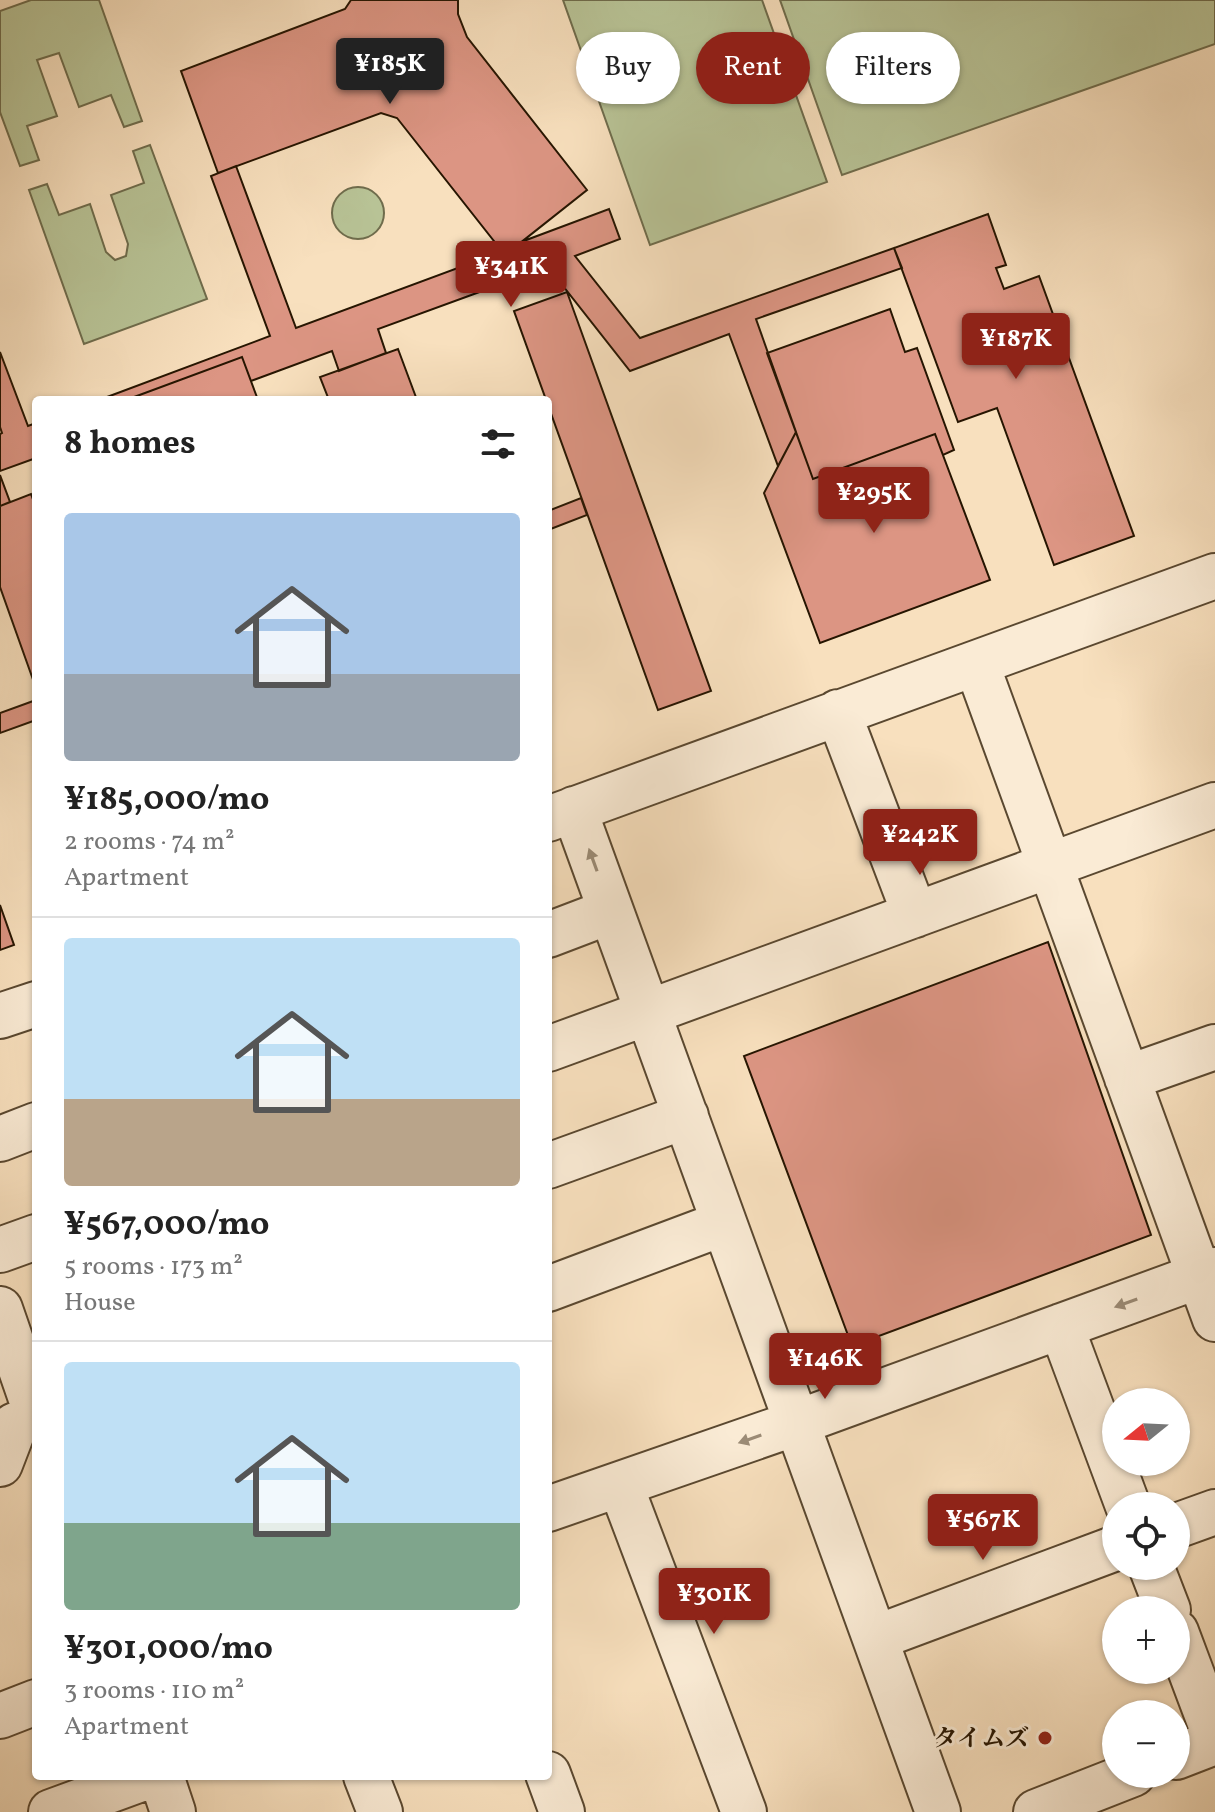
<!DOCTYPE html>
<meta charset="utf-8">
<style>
body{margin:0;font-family:Vollkorn,"Noto Serif JP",serif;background:#f2f2f2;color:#222;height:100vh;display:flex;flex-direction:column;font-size:30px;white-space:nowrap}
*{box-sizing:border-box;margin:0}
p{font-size:26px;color:#767676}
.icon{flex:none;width:44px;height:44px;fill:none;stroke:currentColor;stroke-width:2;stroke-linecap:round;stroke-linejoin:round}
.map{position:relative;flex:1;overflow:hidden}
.drawer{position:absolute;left:32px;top:396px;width:520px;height:1384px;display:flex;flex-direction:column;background:#fff;border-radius:8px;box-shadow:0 2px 6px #0004}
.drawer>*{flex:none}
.banner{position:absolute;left:576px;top:32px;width:518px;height:72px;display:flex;gap:16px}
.needle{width:52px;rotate:252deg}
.tools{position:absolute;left:1102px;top:1388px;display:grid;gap:16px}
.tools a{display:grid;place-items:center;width:88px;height:88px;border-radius:50%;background:#fff;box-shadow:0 2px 6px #0004;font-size:40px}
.price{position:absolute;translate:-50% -68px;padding:0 18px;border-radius:8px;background:#8f2418;color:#fff;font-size:26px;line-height:52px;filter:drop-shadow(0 2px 4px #0008)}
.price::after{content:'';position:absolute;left:50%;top:48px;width:24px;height:18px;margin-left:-12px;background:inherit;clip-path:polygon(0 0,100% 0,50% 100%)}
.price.on{background:#222;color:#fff}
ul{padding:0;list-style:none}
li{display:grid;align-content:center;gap:16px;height:424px;padding:0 32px}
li+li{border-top:2px solid #e0e0e0}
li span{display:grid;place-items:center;height:248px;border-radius:8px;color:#555}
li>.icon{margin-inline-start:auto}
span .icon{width:144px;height:144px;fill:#fffc;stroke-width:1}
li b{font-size:34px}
h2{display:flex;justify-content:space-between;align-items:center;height:96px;padding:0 32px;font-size:34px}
.chip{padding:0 28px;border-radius:36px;background:#fff;box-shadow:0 2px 6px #0004;font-size:28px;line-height:72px}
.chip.on{background:#8f2418;color:#fff}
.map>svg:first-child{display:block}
.green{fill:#b8c396;stroke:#6f6c4c;stroke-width:2}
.building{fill:#dc9583;stroke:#261501;stroke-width:2}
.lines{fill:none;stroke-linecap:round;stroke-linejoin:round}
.minor-casing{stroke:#5a4830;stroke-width:48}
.minor{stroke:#faebd5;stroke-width:44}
.oneway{fill:#9b8b76}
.poi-dot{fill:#8f2418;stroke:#faebd5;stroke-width:3}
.labels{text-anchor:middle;stroke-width:6;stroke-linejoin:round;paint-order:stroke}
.poi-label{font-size:24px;font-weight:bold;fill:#261501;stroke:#faebd5;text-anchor:end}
</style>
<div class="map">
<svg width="1215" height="1812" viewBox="0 0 1215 1812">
<rect width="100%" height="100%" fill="#f8e0be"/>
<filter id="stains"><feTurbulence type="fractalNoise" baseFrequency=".0025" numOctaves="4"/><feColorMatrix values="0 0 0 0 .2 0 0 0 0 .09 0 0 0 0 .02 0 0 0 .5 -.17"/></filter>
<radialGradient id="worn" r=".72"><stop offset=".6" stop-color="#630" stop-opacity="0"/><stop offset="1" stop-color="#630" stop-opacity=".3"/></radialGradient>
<path class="green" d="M 31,0 L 99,0 L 142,121 L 124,127 L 111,95 L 79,107 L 59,53 L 37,60 L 57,116 L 27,126 L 39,160 L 20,166 L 0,112 L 0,11 Z
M 563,0 L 762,0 L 827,182 L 650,245 Z
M 780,0 L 1215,0 L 1215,44 L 842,175 Z
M 150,145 L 207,299 L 84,344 L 29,190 L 47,184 L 59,215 L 90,204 L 106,252 L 115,260 L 126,256 L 128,244 L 111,195 L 144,183 L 133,151 Z
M332 213a26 26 0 1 1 52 0a26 26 0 1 1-52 0Z"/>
<path class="building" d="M 351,0 L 458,0 L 458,14 L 467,37 L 587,190 L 505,255 L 397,118 L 381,113 L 218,173 L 181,71 L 345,9 Z
M 236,166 L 296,328 L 501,252 L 505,255 L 521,242 L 609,209 L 620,239 L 575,256 L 640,338 L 894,248 L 902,268 L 756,319 L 796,432 L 778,466 L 729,334 L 630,371 L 548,267 L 378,329 L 386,353 L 339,371 L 332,351 L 251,381 L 242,357 L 126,400 L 99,400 L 270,336 L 211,176 Z
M 988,214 L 1006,265 L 996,268 L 1004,289 L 1039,276 L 1134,536 L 1054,565 L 997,408 L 958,422 L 894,248 Z
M 567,292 L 711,691 L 658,710 L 514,311 Z
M 890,309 L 905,352 L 917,348 L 954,450 L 943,455 L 935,434 L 813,479 L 767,353 Z
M 398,349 L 417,400 L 329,400 L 320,377 Z
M 0,352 L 28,426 L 36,423 L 36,458 L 0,471 L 0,434 L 2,433 L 0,427 Z
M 242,357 L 258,400 L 126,400 Z
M 796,432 L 813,479 L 935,434 L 990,580 L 820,643 L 764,493 Z
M 0,475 L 10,502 L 0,506 Z
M 31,494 L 36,508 L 36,688 L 0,587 L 0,506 Z
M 581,498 L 587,515 L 548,530 L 548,511 Z
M 36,700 L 36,720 L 0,733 L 0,713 Z
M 0,905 L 14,945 L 0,950 Z
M 1048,942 L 1151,1235 L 852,1346 L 744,1056 Z"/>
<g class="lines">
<defs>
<path id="minor" d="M 977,665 L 1215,1319
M 838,712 L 915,915
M 574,809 L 938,1812
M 548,819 L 1215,576
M 548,935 L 611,911
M 0,1016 L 36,1004
M 548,1049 L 1215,805
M 1127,1078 L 1215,1047
M 0,1139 L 36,1125
M 548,1166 L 686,1116
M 0,1250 L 36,1237
M 548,1289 L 724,1223
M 0,1309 L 36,1413
M 1061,1326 L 1128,1506
M 0,1464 L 15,1425 L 36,1418
M 620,1484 L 744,1812
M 548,1509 L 796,1423 L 1215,1270
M 1176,1526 L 1215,1512
M 1151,1566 L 1168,1610
M 1176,1632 L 1215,1736
M 875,1638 L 1116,1548
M 0,1716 L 36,1702
M 1176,1757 L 1215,1742
M 548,1774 L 562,1812
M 161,1776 L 173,1812
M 366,1776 L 380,1812
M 51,1812 L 149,1776
M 1036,1812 L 1133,1774"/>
</defs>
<use href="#minor" class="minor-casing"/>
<use href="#minor" class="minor"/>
</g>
<defs><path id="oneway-solid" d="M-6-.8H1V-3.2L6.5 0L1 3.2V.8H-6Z" transform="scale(2)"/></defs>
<g class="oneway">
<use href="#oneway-solid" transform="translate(593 860) rotate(-110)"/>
<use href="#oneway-solid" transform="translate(1126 1303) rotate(160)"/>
<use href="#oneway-solid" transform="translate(750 1439) rotate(161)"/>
</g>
<circle class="poi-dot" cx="1045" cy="1738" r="8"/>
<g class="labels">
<g class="poi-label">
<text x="1029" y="1746">タイムズ</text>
</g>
</g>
<rect width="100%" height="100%" filter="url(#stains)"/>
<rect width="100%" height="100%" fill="url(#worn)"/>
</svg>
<div class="tools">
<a><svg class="needle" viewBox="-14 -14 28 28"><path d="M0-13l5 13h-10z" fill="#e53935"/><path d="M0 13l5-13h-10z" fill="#767676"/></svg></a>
<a><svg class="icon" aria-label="locate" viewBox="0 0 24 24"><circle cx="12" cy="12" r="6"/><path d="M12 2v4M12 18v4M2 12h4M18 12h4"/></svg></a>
<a>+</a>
<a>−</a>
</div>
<b class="price on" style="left:390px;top:106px">¥185K</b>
<b class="price" style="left:511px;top:309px">¥341K</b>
<b class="price" style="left:1016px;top:381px">¥187K</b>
<b class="price" style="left:874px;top:535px">¥295K</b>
<b class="price" style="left:920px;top:877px">¥242K</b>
<b class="price" style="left:825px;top:1401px">¥146K</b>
<b class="price" style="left:983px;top:1562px">¥567K</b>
<b class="price" style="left:714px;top:1636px">¥301K</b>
<div class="banner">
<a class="chip">Buy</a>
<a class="chip on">Rent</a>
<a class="chip">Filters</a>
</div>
<section class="drawer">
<h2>8 homes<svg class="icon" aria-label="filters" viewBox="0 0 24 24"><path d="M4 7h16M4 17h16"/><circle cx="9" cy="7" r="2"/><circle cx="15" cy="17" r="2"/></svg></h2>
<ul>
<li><span style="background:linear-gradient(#a9c7e8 65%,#9aa5b1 0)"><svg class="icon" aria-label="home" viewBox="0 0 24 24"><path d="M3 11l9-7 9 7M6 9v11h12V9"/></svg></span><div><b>¥185,000/mo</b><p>2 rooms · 74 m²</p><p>Apartment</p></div></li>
<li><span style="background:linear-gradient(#bfe0f5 65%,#b9a48a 0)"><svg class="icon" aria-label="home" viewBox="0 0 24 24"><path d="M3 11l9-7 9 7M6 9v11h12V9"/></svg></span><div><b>¥567,000/mo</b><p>5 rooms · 173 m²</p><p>House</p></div></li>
<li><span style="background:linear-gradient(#bfe0f5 65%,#7fa58c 0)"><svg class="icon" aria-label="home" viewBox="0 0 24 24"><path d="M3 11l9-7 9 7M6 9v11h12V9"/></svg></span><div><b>¥301,000/mo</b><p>3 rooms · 110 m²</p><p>Apartment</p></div></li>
</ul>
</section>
</div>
